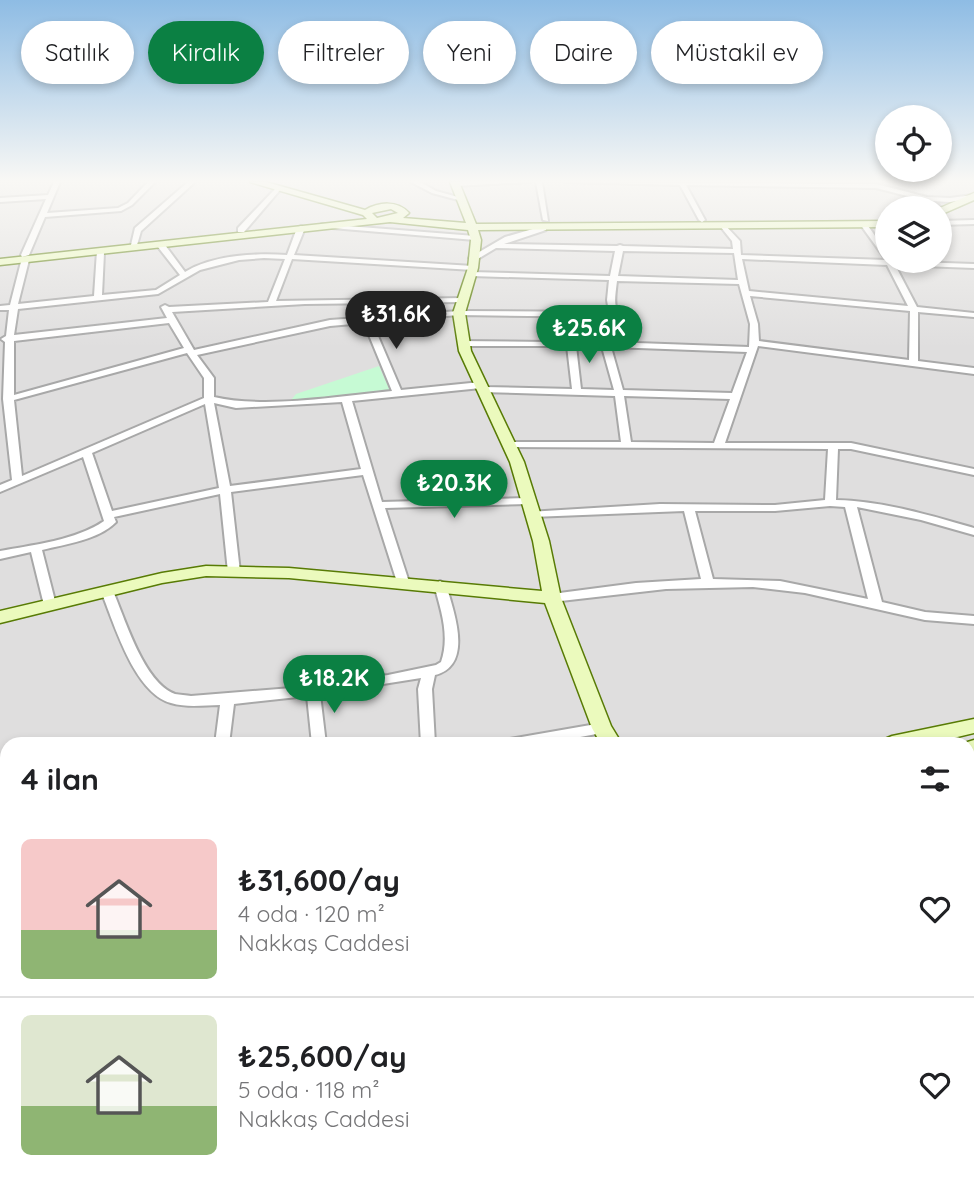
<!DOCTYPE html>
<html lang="tr">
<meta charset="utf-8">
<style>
body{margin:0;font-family:Quicksand,sans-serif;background:#f2f2f2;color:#202124;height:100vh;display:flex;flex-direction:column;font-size:26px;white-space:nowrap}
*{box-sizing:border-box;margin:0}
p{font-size:23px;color:#757577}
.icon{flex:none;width:38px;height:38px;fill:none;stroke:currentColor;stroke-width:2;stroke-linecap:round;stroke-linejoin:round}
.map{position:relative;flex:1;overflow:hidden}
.panel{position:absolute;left:0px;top:737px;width:975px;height:450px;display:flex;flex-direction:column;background:#fff;border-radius:21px 21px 0 0;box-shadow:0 4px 10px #0003}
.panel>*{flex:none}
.banner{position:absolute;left:21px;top:21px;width:933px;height:63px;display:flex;gap:14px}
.tools{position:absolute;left:875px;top:105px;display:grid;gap:14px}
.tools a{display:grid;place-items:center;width:77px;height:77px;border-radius:50%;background:#fff;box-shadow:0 4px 10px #0003;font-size:35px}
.price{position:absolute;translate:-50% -60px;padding:0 16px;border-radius:24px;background:#0b8043;color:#fff;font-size:23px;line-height:46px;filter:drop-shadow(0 2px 4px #0008)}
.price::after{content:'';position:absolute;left:50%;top:42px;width:21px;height:16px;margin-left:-10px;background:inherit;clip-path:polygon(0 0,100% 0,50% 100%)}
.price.active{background:#222;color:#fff}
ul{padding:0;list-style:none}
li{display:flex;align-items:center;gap:21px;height:175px;padding:0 21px}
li+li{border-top:2px solid #e0e0e0}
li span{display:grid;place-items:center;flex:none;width:196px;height:140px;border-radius:10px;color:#555}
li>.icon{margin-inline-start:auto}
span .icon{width:84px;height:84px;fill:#fffc;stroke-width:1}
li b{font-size:30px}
h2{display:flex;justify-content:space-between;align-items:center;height:84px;padding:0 21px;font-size:30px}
.pill{padding:0 24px;border-radius:32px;background:#fff;box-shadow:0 4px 10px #0003;font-size:24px;line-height:63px}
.pill.active{background:#0b8043;color:#fff}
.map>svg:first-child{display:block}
.residential{fill:#dfdede;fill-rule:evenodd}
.park{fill:#c6fad4}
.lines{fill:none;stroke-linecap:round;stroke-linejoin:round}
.street-casing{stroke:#a8a8a8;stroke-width:4}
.secondary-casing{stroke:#587b05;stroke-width:3}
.street{fill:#fff;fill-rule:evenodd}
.secondary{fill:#ebfabd;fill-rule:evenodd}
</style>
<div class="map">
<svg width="974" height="1185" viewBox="0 0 974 1185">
<rect width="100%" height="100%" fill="#f1f0e8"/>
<path class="residential" d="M 0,182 L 974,182 L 974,1185 L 0,1185 ZM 887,208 L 940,208 L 940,261 L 887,261 ZM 7,744 L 968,744 L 968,1180 L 7,1180 Z"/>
<path class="park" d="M 379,366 L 390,391 L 291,400 L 296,394 Z"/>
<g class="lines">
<defs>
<path id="street" d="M 54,182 L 60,182 L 47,213 L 118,208 L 128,203 L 148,182 L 155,182 L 132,205 L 121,211 L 45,217 L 29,255 L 22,257 L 21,255 L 46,199 L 0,202 L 0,198 L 48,195 Z
M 188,182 L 195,182 L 141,231 L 137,245 L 131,245 L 135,228 Z
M 411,182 L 420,182 L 436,191 L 465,199 L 462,201 L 432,193 Z
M 453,182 L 529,182 L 455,186 L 452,184 Z
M 536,182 L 542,182 L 548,221 L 543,220 Z
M 566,182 L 876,184 L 927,197 L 950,198 L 972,195 L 974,198 L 950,202 L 933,201 L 942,208 L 940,210 L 923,200 L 876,188 L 686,185 L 705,220 L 702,222 L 699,220 L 680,185 Z
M 275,189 L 280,190 L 244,232 L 238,232 L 238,228 Z
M 974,220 L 974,224 L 940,225 L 940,221 Z
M 864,222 L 866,223 L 887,253 L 887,261 L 974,264 L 974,268 L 895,265 L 917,307 L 974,313 L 974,317 L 918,312 L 918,361 L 974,368 L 974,374 L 758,346 L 725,443 L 851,443 L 974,469 L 974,475 L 851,449 L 838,449 L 836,500 C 883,501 929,515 974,528 L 974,535 L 921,520 L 857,507 L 882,602 L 925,612 L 974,616 L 974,624 L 925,620 L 805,593 L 753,587 L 666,589 L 552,602 L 548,601 L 546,598 L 552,594 L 636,583 L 701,579 L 684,511 L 532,517 L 526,514 L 528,512 L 660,504 L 775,505 L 825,500 L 828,449 L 506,447 L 505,445 L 510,442 L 621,442 L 615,396 L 481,392 L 481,388 L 484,387 L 572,389 L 567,346 L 463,346 L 460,345 L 460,341 L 628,343 L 624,325 L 612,317 L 459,315 L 372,322 L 401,390 L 481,382 L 486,385 L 481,388 L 352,401 L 382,502 L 528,498 L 533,501 L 528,504 L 385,508 L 409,582 L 407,585 L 403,586 L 397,582 L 363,475 L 231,492 L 240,572 L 234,576 L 228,572 L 220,494 L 114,517 L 116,522 C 98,540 66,544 42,550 L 56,605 L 54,608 L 46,608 L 44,605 L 31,552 L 0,559 L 0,551 C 32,545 77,540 104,521 L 83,457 L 0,492 L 0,485 L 12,480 L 3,399 L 5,342 L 1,339 L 6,336 L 9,310 L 0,310 L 0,306 L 10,305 L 22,258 L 29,260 L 18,304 L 94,296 L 97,251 L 104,253 L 102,295 L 156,290 L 180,275 L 158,247 L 159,245 L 165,245 L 185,272 C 213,255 255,253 287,255 L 297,228 L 301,226 L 305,228 L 294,255 L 473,266 L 477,268 L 473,270 L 292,259 L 276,301 L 463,298 L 467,300 L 463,302 L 305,304 L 172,312 L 194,350 L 330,320 L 459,311 L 609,312 L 607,300 L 609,280 L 471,276 L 467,274 L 471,272 L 610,276 L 615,251 L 496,248 L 476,260 L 469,258 L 505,237 L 543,226 L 546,226 L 546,230 L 504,244 L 617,246 L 620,245 L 623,246 L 733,249 L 732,241 L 720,226 L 724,224 L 740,241 L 741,255 L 886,260 L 860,224 ZM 623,251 L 734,253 L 738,280 L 618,276 ZM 264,258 L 285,259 L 268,302 L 169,307 L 165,305 L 161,307 L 167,318 L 14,335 L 18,309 L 158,294 L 200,270 L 239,260 ZM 742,259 L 887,265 L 908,306 L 749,291 ZM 617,281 L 739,284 L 750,324 L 749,347 L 637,343 L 632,324 C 612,309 614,306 617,281 ZM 750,296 L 910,311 L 909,360 L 759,341 L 758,324 ZM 169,323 L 184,348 L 14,395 L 14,341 ZM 364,323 L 392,391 C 339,396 266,409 214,397 L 214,378 L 197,355 L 330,326 ZM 576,346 L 602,347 L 614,390 L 581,389 ZM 611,347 L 747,352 L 732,393 L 623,390 ZM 187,353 L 204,378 L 204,398 L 22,476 L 14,400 ZM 624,396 L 730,399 L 714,443 L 631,442 ZM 342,402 L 361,469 L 230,486 L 214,403 L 236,408 ZM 205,404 L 219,488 L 112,511 L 92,453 ZM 830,506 L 845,507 L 868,599 L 780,581 L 713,579 L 695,511 L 775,511 Z
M 322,224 L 475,236 L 479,238 L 475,240 L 320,227 L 318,226 Z
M 440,581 L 446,585 C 454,612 474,665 435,675 L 432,689 L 435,744 L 421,744 L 418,689 L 421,678 L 320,694 L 326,744 L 312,744 L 307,696 L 234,704 L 229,744 L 215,744 L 220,705 C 205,705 187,708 171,703 C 134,693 114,623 101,591 L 107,587 L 113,591 C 125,619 144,683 175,694 C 180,695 186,695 191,696 L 304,687 L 388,675 L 436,665 L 441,662 C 450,636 441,610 434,585 Z
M 602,723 L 607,724 L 609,728 L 607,732 L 602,733 L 542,744 L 503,744 L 505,740 L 510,739 Z
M 0,839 L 6,841 L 7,844 L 7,878 L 0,873 Z
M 7,1104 L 7,1125 L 0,1128 L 0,1107 Z
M 147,1180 L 171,1180 L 169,1185 L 145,1185 Z"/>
<path id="secondary" d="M 250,182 L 266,182 L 365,210 C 379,202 397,200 409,213 L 403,218 L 466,223 L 450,182 L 459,182 L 476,224 L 887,221 L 887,227 L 478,230 L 481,240 L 478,268 L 465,313 L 471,351 L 524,462 L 549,541 L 561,598 L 611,726 L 622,744 L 601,744 L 592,728 L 545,603 L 289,578 L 206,576 L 162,583 L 0,623 L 0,611 L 162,573 L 206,566 L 289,568 L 542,591 L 533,541 L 510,462 L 459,351 L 453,313 L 468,268 L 471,240 L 468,230 L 390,222 L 0,265 L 0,259 L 367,219 L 363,215 ZM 391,209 L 398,213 L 377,218 L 372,213 Z
M 974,193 L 974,200 L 940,215 L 940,208 Z
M 974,719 L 974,733 L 928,744 L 882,744 L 885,739 L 892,736 Z
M 974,740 L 974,756 L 968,757 L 968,744 L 961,744 Z
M 7,938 L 7,960 L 0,962 L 0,940 Z
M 7,966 L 7,990 L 0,993 L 0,969 Z
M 822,1180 L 852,1180 L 855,1185 L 824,1185 Z"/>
</defs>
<use href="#street" class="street-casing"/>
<use href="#secondary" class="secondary-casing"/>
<use href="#street" class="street"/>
<use href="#secondary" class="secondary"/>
</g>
<linearGradient id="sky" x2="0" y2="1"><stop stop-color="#8ebce4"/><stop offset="0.52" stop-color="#f9f8f5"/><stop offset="1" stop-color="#f9f8f5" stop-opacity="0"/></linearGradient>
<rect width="974" height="348" fill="url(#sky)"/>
</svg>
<div class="tools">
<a><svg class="icon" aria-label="locate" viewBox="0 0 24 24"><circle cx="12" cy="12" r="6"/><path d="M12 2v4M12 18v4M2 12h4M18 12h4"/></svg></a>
<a><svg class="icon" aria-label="layers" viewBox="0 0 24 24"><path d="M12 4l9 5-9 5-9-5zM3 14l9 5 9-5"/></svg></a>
</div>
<b class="price active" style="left:396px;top:351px">₺31.6K</b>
<b class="price" style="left:589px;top:365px">₺25.6K</b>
<b class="price" style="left:454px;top:520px">₺20.3K</b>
<b class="price" style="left:334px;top:715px">₺18.2K</b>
<div class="banner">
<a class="pill">Satılık</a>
<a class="pill active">Kiralık</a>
<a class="pill">Filtreler</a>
<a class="pill">Yeni</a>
<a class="pill">Daire</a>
<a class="pill">Müstakil ev</a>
</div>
<section class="panel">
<h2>4 ilan<svg class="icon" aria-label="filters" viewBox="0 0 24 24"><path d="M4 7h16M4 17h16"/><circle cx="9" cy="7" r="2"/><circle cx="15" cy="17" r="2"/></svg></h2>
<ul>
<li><span style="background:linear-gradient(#f6c9c9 65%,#8fb573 0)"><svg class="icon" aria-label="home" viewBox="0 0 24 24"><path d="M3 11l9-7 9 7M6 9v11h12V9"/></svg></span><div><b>₺31,600/ay</b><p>4 oda · 120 m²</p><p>Nakkaş Caddesi</p></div><svg class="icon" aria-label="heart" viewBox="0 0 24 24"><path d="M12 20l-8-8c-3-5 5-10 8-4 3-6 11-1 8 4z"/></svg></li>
<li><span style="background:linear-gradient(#dfe7d0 65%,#8fb573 0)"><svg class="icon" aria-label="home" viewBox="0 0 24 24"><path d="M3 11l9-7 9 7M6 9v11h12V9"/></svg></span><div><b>₺25,600/ay</b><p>5 oda · 118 m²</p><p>Nakkaş Caddesi</p></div><svg class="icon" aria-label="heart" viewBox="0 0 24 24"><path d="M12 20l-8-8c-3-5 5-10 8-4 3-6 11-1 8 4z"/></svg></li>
</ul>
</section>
</div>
